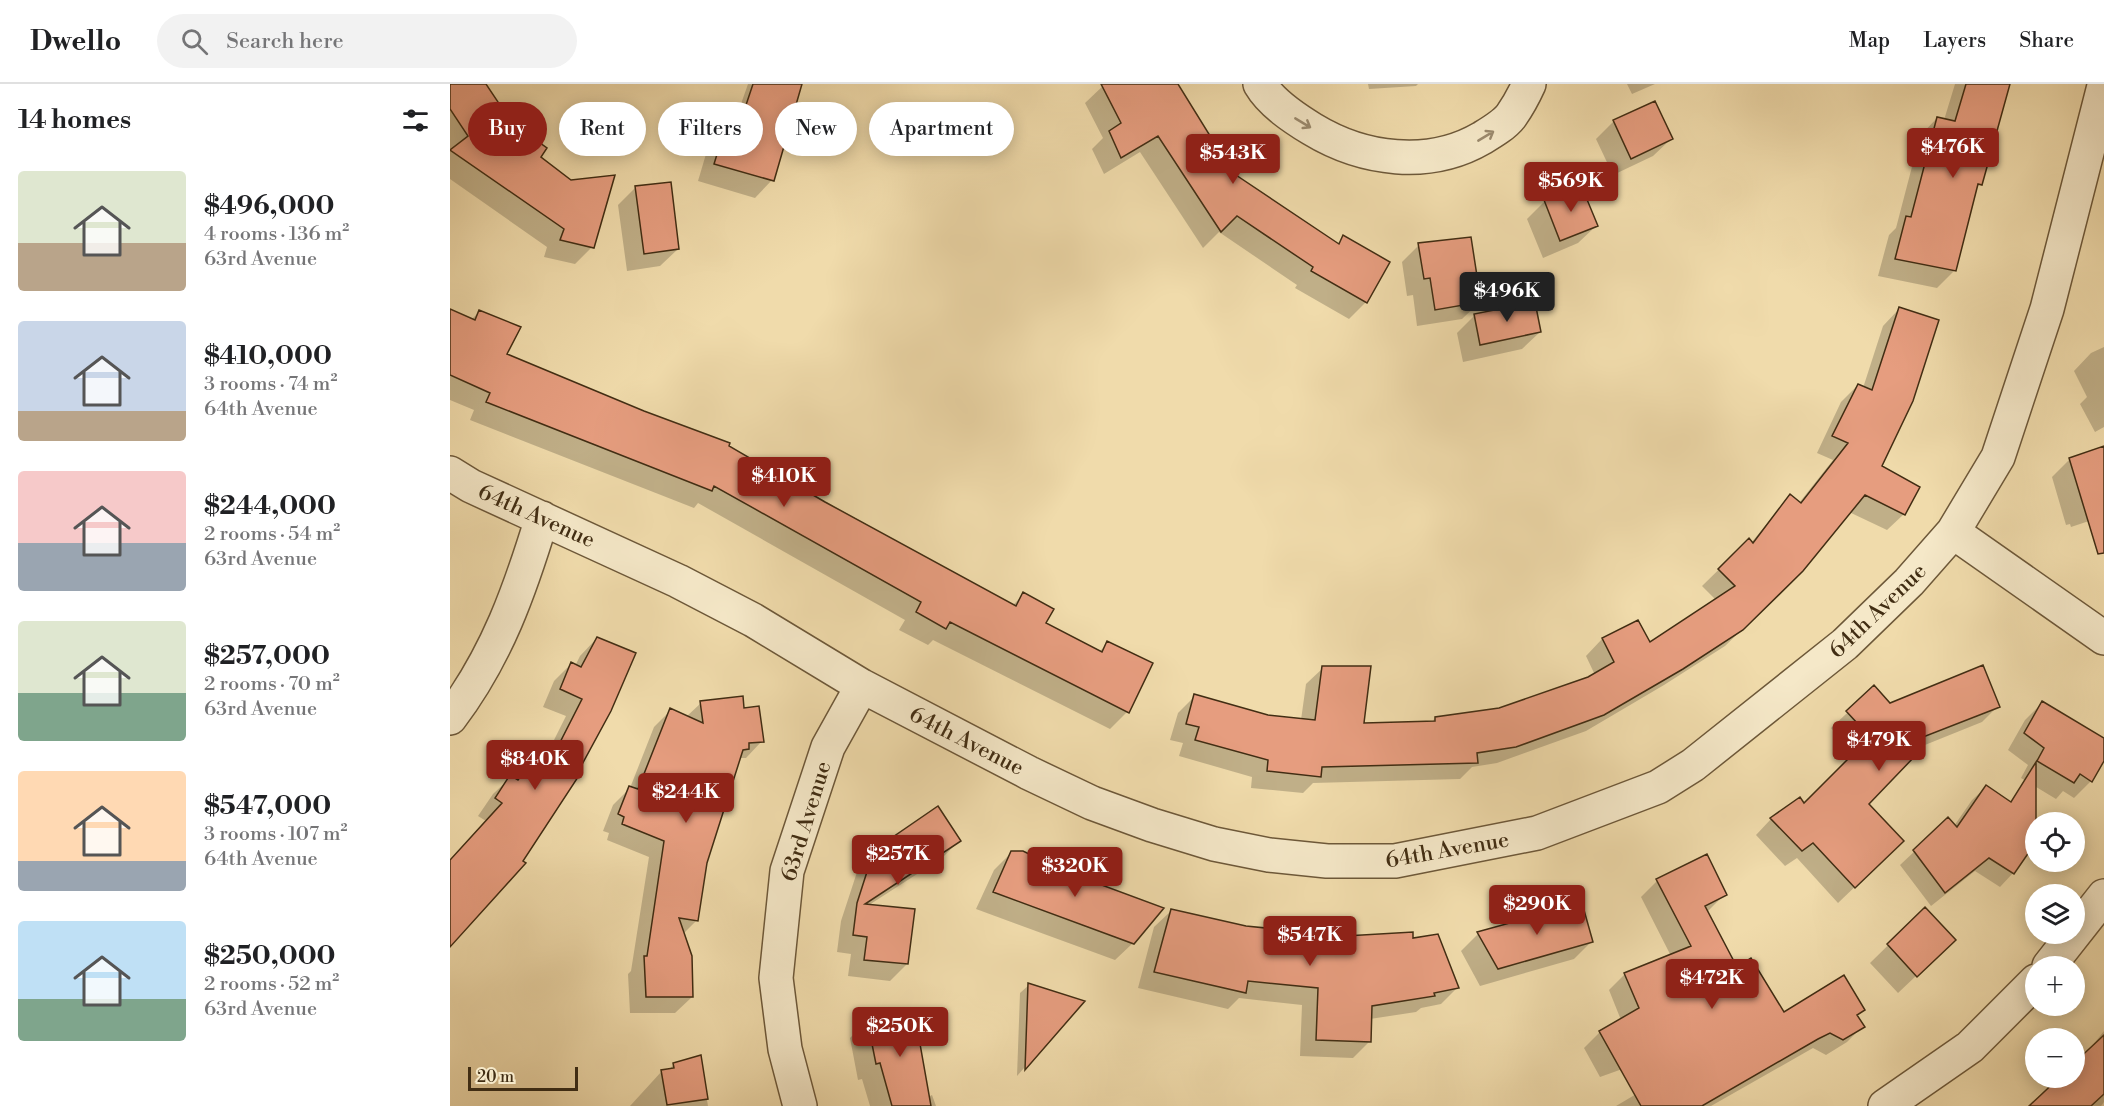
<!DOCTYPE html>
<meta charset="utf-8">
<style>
body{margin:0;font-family:"Libre Bodoni",serif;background:#f2f2f2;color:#202124;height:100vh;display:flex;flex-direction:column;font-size:22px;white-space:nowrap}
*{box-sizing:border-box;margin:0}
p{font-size:20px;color:#757577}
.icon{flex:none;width:33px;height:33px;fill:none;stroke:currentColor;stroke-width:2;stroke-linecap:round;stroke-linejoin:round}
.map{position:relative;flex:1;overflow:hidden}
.details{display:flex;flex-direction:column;background:#fff;width:450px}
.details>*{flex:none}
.hud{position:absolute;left:18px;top:18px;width:570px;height:54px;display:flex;gap:12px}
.fabs{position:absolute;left:1575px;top:728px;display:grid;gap:12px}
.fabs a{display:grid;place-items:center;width:60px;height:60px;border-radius:50%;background:#fff;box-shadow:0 3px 15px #0003;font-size:30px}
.scale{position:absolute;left:18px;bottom:15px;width:110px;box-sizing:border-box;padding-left:6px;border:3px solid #412d13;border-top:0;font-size:16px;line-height:21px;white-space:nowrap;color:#412d13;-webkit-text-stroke:4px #f5e8c8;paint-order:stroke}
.price{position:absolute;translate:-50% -51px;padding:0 14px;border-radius:6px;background:#8f2418;color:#fff;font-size:20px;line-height:39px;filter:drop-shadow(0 2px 3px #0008)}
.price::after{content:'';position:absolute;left:50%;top:36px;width:18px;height:14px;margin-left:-9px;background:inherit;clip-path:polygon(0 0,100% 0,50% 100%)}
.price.current{background:#222;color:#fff}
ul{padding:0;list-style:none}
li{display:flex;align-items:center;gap:18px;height:150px;padding:0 18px}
li span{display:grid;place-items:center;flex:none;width:168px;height:120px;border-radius:6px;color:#555}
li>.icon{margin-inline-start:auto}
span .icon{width:72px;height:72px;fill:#fffc;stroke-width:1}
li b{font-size:26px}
h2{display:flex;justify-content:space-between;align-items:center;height:72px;padding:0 18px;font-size:26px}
.pill{padding:0 21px;border-radius:27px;background:#fff;box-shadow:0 3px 15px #0003;font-size:21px;line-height:54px}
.pill.current{background:#8f2418;color:#fff}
header{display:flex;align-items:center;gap:36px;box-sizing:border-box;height:84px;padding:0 30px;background:#fff;border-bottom:2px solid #e0e0e0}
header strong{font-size:28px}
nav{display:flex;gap:33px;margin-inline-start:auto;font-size:21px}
.search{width:420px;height:54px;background:#f2f2f2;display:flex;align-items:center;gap:15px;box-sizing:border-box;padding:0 21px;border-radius:33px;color:#757577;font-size:22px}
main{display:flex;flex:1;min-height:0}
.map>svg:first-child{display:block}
.shadow{fill:#0003}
.building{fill:#e69d7f;stroke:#412d13;stroke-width:1.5}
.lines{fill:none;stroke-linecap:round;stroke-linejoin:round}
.street-casing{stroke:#6d5839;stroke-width:36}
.street{stroke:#f5e8c8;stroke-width:33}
.oneway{stroke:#9b8a6e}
.labels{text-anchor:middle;stroke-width:4.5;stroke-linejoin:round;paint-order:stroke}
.street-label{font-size:22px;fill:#412d13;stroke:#f5e8c8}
</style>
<header>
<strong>Dwello</strong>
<div class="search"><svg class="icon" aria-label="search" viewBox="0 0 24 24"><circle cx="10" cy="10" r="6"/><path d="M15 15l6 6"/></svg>Search here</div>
<nav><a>Map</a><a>Layers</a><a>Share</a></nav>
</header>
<main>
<section class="details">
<h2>14 homes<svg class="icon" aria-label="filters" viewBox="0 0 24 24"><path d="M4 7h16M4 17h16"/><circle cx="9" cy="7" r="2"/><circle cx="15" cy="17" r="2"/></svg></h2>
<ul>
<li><span style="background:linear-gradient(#dfe7d0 60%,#b9a48a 0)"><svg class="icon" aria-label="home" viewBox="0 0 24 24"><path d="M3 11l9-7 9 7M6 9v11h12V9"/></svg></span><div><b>$496,000</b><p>4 rooms · 136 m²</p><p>63rd Avenue</p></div></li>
<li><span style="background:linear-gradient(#c9d6e8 75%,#b9a48a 0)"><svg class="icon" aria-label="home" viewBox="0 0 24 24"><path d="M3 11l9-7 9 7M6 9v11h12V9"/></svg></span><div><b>$410,000</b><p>3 rooms · 74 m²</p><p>64th Avenue</p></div></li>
<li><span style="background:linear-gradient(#f6c9c9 60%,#9aa5b1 0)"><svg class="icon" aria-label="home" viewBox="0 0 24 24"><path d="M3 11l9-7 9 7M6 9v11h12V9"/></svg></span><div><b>$244,000</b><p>2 rooms · 54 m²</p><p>63rd Avenue</p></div></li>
<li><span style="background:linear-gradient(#dfe7d0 60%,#7fa58c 0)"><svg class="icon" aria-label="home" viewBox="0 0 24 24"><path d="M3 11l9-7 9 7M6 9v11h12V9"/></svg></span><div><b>$257,000</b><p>2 rooms · 70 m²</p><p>63rd Avenue</p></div></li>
<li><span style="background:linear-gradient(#ffd9b3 75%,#9aa5b1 0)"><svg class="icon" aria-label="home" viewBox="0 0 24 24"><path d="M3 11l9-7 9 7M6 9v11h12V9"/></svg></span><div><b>$547,000</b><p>3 rooms · 107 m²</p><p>64th Avenue</p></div></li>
<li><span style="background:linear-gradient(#bfe0f5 65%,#7fa58c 0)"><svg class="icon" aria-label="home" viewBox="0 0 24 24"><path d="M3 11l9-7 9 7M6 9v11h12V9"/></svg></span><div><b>$250,000</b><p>2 rooms · 52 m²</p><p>63rd Avenue</p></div></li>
</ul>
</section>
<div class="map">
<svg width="1654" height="1022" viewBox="0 0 1654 1022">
<rect width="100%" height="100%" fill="#f0dbab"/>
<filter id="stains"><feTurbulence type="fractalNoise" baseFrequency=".00333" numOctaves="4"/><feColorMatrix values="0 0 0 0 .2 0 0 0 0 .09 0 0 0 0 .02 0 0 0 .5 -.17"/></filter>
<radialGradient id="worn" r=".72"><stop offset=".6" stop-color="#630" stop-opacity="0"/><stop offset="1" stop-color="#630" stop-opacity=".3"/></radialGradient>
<path class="shadow" d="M 0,0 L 36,0 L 61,40 L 88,73 L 142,163 L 125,180 L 94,173 L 97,163 L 0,95 Z
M 298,0 L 352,0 L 322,96 L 305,114 L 248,97 L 256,70 L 273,52 L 279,54 Z
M 655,0 L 726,0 L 782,90 L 887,160 L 894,153 L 916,218 L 899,235 L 845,204 L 847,201 L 769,148 L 753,164 L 690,68 L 654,90 L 642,65 L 653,54 L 635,19 Z
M 918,0 L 968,0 L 966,2 L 919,5 Z
M 1177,0 L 1205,0 L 1182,10 Z
M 1505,0 L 1558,0 L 1530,100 L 1525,105 L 1505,186 L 1487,204 L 1428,192 L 1439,151 L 1446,144 L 1470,52 L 1487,34 L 1494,36 Z
M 1164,37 L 1221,55 L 1203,72 L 1163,91 L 1146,55 Z
M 186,103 L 228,165 L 210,182 L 177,187 L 168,121 Z
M 1095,117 L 1146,142 L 1128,159 L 1093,174 L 1077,135 Z
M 969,161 L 1030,218 L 1012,235 L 967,242 L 963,211 L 957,212 L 952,178 Z
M 1449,225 L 1430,383 L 1454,430 L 1437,446 L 1399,428 L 1335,504 L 1275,562 L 1214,601 L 1136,647 L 1047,679 L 1022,683 L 1010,695 L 863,699 L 853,709 L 801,704 L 802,693 L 729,672 L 733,659 L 720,656 L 728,629 L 745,612 L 818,632 L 851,636 L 856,600 L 873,584 L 912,641 L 981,639 L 985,634 L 1050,625 L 1145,591 L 1136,572 L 1152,555 L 1199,560 L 1266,516 L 1252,502 L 1299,456 L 1301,459 L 1340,412 L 1349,419 L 1383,376 L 1367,369 L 1391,318 L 1408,301 L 1413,304 L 1433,242 Z
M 0,227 L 21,236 L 29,228 L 55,271 L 277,362 L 562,522 L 574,510 L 594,540 L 649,568 L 658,559 L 677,628 L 660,645 L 483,556 L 478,561 L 449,546 L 455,536 L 248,419 L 244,424 L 20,336 L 24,326 L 0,316 Z
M 1025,231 L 1090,248 L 1072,265 L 1013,278 L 1007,249 Z
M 1654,263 L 1654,343 L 1645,348 L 1630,320 L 1637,313 L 1624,287 L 1641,269 Z
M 1654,364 L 1654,432 L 1621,443 L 1620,440 L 1616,441 L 1602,393 L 1620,375 Z
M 147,554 L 184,570 L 71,777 L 0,860 L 0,777 L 36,737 L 28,732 L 43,710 L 61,693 L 67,697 L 91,671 L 95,674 L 116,632 L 93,623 L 104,597 L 121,580 L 125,582 L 130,572 Z
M 1424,604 L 1439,620 L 1548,622 L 1532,638 L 1460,667 L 1416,720 L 1436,773 L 1388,819 L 1347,774 L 1335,782 L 1306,751 L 1321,735 L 1354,721 L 1405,670 L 1381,644 Z
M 251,619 L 293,625 L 312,657 L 296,674 L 289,674 L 255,778 L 247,836 L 233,850 L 242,913 L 225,929 L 180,929 L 178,890 L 181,887 L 199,773 L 157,756 L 159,749 L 153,747 L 163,721 L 180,704 L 204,643 L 221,626 L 236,633 Z
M 1592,619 L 1654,656 L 1654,674 L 1641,697 L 1624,714 L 1613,707 L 1606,715 L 1571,694 L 1578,681 L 1558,666 L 1575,636 Z
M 1536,703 L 1563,789 L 1550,803 L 1525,787 L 1481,822 L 1450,781 L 1498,736 L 1504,742 L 1522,716 Z
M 509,757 L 492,774 L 419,821 L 457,880 L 440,897 L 398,892 L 401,870 L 387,868 L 391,837 L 408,785 L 425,768 Z
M 561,769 L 683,859 L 665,876 L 526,825 L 544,786 Z
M 1256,772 L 1275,810 L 1257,828 L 1287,885 L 1333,930 L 1413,926 L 1406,932 L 1413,942 L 1397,958 L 1376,971 L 1363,964 L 1261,1022 L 1166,1022 L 1225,987 L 1217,969 L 1150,993 L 1134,964 L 1150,948 L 1171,936 L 1159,906 L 1175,890 L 1221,872 L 1191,813 L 1207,797 Z
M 1131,821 L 1141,858 L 1124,875 L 1030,902 L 1011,867 L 1028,850 Z
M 1475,825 L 1486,873 L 1448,909 L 1420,879 Z
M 721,827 L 795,843 L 895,853 L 962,856 L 1007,904 L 991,920 L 971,924 L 966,928 L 920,935 L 920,957 L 903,974 L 850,972 L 852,921 L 789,914 L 778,925 L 688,904 L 704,843 Z
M 579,901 L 632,918 L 567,992 L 570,909 Z
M 418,936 L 478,1013 L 482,1011 L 486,1022 L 420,1022 L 412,995 L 408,996 L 400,954 Z
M 1654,947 L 1654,1018 L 1651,1022 L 1582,1022 L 1612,993 L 1624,993 L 1634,972 Z
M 250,973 L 258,1022 L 180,1022 L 212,987 L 218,987 L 224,980 Z"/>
<path class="building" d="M 0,0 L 36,0 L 62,39 L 97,64 L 91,73 L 121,96 L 165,91 L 144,164 L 110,156 L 114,145 L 0,66 L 18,52 L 0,25 Z
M 303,0 L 352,0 L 324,97 L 264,80 L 273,51 L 285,54 Z
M 651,0 L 728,0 L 783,89 L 889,160 L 893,151 L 940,178 L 917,219 L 861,187 L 863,183 L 787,132 L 771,148 L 708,52 L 671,74 L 659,47 L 671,39 Z
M 1516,0 L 1560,0 L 1532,101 L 1528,100 L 1506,187 L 1445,175 L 1456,132 L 1461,133 L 1487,33 L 1505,37 Z
M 1205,17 L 1223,55 L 1181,75 L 1163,36 Z
M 221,98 L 229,165 L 194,170 L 185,102 Z
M 1131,101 L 1148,142 L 1110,157 L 1094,116 Z
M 1021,153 L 1031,218 L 985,226 L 980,194 L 974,195 L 968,159 Z
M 1085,218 L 1091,248 L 1030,261 L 1024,230 Z
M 1449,223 L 1489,236 L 1463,317 L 1432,382 L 1470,403 L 1455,431 L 1415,411 L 1353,487 L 1293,546 L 1233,585 L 1154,631 L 1066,663 L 1027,669 L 1028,679 L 872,683 L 871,693 L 817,687 L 818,676 L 745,656 L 749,643 L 736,640 L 744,610 L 818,631 L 865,636 L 872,582 L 921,582 L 914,639 L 985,637 L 985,633 L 1049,624 L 1138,593 L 1164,578 L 1152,554 L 1188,536 L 1200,558 L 1285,502 L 1268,485 L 1299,454 L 1303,459 L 1340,410 L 1351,419 L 1398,359 L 1382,352 L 1408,300 L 1422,306 Z
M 0,225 L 25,236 L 29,226 L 71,243 L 57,270 L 194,327 L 280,359 L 279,362 L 375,418 L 566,522 L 573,508 L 604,525 L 596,539 L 652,568 L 657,557 L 703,579 L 679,629 L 500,538 L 496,545 L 466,528 L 471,518 L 264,402 L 262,407 L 36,318 L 40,309 L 0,291 Z
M 1654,362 L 1654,469 L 1648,470 L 1619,374 Z
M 147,553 L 186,569 L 161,627 L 129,686 L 132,687 L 73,777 L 76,779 L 0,863 L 0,776 L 52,719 L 45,714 L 60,691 L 68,696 L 73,689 L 76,692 L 90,669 L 101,676 L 132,615 L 110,605 L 121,578 L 131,583 Z
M 1533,581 L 1550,623 L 1455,660 L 1466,671 L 1419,720 L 1454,757 L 1405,804 L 1363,759 L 1352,767 L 1320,734 L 1350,713 L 1354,719 L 1420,653 L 1396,627 L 1424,601 L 1440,619 Z
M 293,612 L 294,624 L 309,622 L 314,658 L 299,659 L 299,665 L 293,666 L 257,779 L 248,837 L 229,834 L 242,872 L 243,913 L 196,913 L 194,872 L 197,872 L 214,757 L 172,740 L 174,733 L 168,730 L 179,702 L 188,705 L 220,624 L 253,639 L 250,617 Z
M 1592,617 L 1654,654 L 1654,677 L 1642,698 L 1630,690 L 1624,699 L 1587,677 L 1594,664 L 1574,649 Z
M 1586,678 L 1586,758 L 1564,790 L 1539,774 L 1495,809 L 1463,766 L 1498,733 L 1507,743 L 1536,701 L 1561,718 Z
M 488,722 L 511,757 L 415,820 L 465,825 L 458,880 L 414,876 L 417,853 L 403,851 L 407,819 L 424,766 Z
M 561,767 L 573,767 L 614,787 L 714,824 L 684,860 L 543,808 Z
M 1257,770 L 1277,811 L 1255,822 L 1287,883 L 1301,874 L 1334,928 L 1394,891 L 1415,926 L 1407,931 L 1415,943 L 1393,956 L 1380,949 L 1368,955 L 1252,1022 L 1191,1022 L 1149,947 L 1189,924 L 1174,889 L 1241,862 L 1206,795 Z
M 1132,819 L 1143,858 L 1048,885 L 1027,848 Z
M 1475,823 L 1506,856 L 1467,893 L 1437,860 Z
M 721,825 L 796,842 L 895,852 L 963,848 L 963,854 L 988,850 L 1009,904 L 984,909 L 985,912 L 922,922 L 921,958 L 866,956 L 868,904 L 798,897 L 796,909 L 704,888 Z
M 578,899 L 635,917 L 575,986 Z
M 464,926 L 481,1022 L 442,1022 L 430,979 L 426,980 L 417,935 Z
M 1654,951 L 1654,1010 L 1641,1022 L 1579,1022 L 1610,993 L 1624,993 L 1624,979 Z
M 251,971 L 258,1015 L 217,1021 L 211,986 L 224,984 L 223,979 Z"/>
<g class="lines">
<defs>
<path id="street" d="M 810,0 C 821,19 844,34 862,45 C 913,76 979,85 1032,54 C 1042,48 1054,41 1061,32 C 1068,22 1074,11 1079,0
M 0,389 L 21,402 L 228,497 L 303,536 L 412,602 L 579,689 L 642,719 L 702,741 L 764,760 L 819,771 L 877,777 L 945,777 L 1087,749 L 1208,703 L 1243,681 L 1395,560 L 1459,498 L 1503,448 L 1548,373 L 1597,225 L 1654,2
M 1503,448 L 1654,554
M 0,634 C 47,572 70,506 92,434
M 1599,882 L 1654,812
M 350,1022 L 335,965 L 326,894 L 337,787 L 378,663 L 412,602
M 1435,1022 L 1520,963 L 1586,897"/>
</defs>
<use href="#street" class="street-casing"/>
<use href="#street" class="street"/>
</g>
<defs><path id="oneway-shaft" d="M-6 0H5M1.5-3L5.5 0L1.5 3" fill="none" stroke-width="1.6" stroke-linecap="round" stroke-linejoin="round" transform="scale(1.5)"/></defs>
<g class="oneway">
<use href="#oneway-shaft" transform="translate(853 39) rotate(31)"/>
<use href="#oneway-shaft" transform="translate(1036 52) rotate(-31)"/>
</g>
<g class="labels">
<g class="street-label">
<text transform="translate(87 431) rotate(24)" y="8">64th Avenue</text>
<text transform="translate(1427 526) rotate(-44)" y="8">64th Avenue</text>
<text transform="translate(517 656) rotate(27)" y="8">64th Avenue</text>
<text transform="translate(355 737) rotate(-73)" y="8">63rd Avenue</text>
<text transform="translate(997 765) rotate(-10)" y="8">64th Avenue</text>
</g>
</g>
<rect width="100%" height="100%" filter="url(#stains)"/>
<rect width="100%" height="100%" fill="url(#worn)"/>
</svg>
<div class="fabs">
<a><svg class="icon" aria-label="locate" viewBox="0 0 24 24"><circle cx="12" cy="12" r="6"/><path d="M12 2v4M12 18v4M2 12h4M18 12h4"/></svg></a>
<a><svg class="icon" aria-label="layers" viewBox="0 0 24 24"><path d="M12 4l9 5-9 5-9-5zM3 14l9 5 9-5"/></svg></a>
<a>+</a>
<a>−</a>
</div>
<div class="scale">20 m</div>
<b class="price" style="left:1503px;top:95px">$476K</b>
<b class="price" style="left:783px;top:101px">$543K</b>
<b class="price" style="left:1121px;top:129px">$569K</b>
<b class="price current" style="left:1057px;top:239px">$496K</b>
<b class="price" style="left:334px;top:424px">$410K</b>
<b class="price" style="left:1429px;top:688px">$479K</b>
<b class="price" style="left:85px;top:707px">$840K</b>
<b class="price" style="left:236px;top:740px">$244K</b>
<b class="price" style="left:448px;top:802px">$257K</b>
<b class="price" style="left:625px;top:814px">$320K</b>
<b class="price" style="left:1087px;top:852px">$290K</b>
<b class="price" style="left:860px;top:883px">$547K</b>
<b class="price" style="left:1262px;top:926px">$472K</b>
<b class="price" style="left:450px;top:974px">$250K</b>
<div class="hud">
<a class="pill current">Buy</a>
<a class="pill">Rent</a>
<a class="pill">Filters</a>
<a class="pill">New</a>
<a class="pill">Apartment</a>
</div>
</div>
</main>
